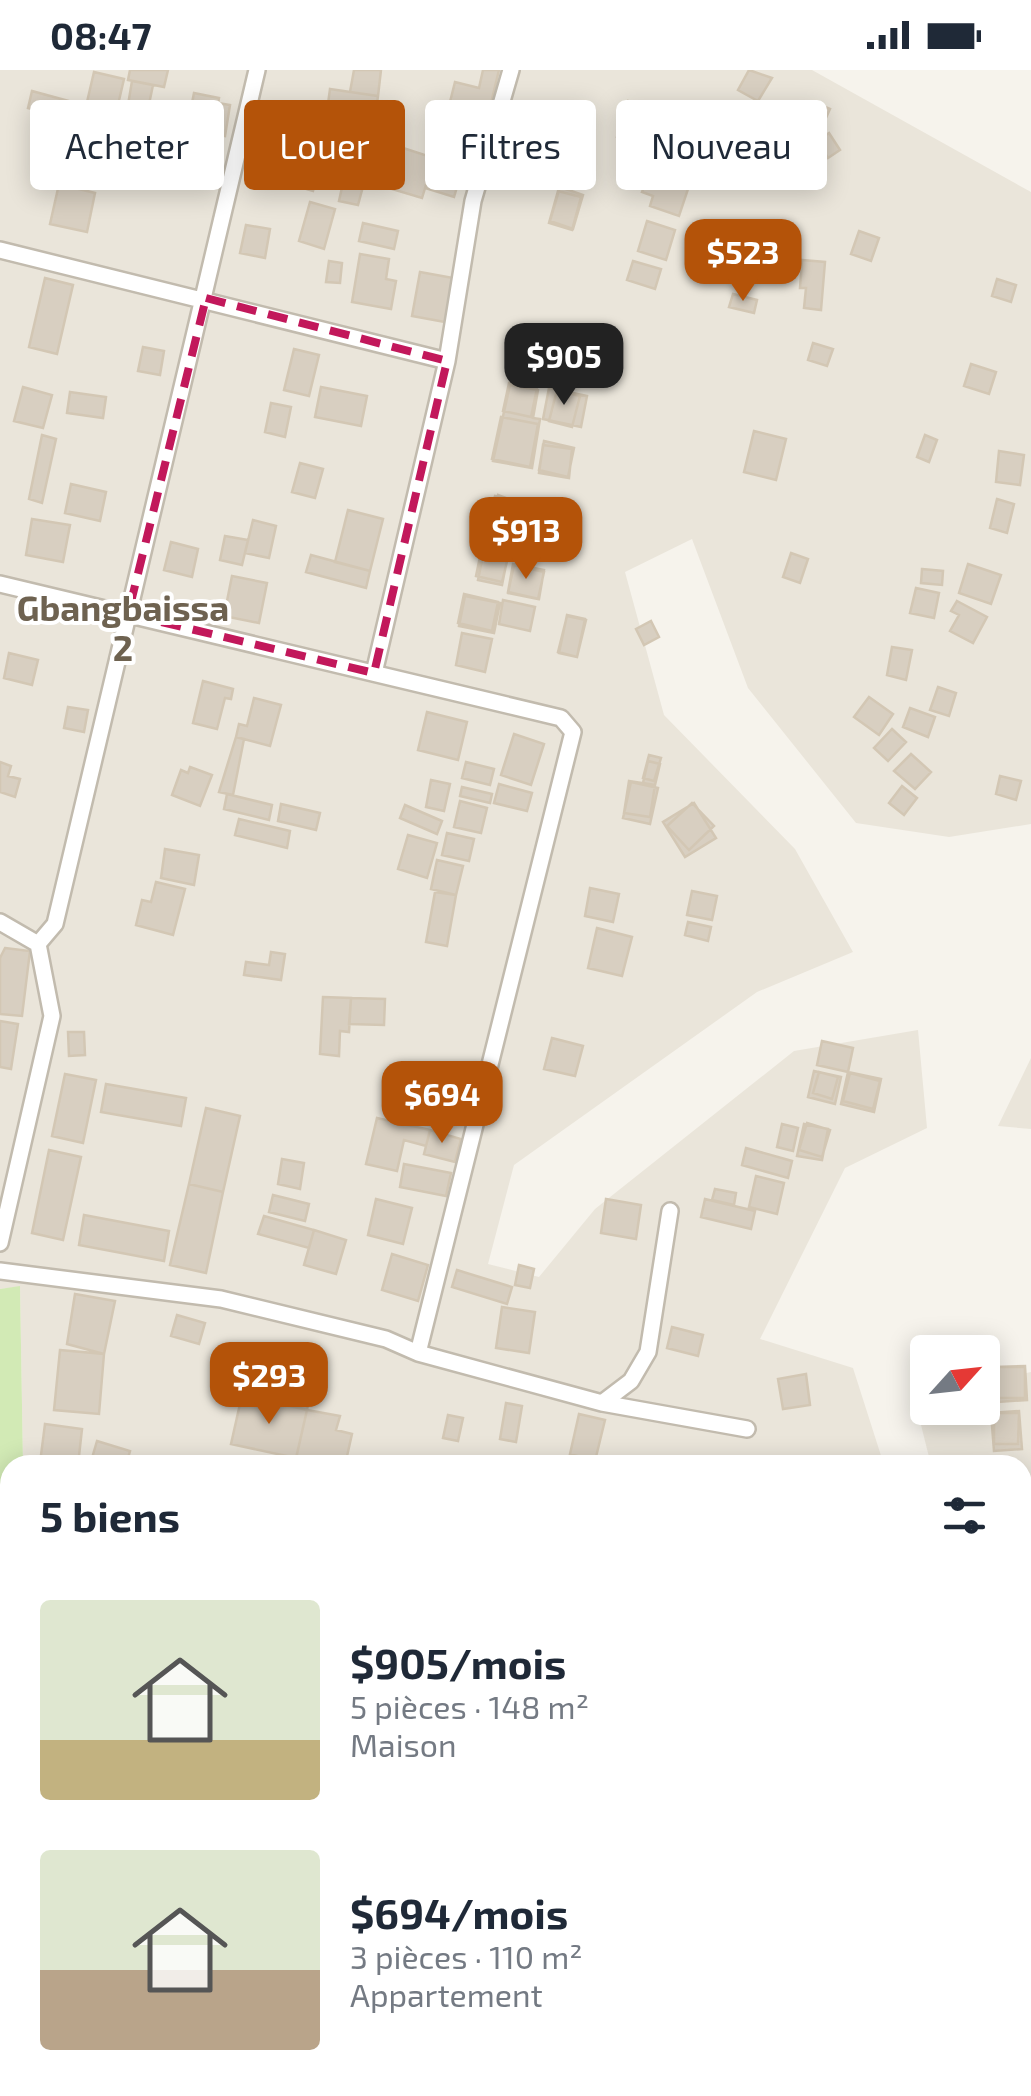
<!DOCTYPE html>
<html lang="fr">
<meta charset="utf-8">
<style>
body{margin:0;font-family:"Exo 2",sans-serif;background:#f6f6f7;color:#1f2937;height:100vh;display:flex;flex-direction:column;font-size:38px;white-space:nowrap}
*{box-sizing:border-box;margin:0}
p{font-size:32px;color:#747a83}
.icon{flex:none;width:55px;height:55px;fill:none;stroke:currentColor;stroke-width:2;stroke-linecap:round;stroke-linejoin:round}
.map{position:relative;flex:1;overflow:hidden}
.sheet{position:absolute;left:0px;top:1385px;width:1032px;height:642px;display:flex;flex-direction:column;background:#fff;border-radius:30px 30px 0 0;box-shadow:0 5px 25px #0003}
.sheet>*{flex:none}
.top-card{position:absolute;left:30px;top:30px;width:972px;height:90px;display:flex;gap:20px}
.needle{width:65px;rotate:63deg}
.buttons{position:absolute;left:910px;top:1265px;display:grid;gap:20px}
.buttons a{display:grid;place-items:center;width:90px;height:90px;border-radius:10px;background:#fff;box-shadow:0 5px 25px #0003;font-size:50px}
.price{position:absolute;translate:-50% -85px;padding:0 22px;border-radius:20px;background:#b45309;color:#fff;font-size:32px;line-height:65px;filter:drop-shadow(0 2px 5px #0008)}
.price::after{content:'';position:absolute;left:50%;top:60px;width:30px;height:22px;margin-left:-15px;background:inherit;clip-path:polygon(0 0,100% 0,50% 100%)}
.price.current{background:#222;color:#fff}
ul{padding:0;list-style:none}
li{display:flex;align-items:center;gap:30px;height:250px;padding:0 40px}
li span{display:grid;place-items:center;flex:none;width:280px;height:200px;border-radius:10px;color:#555}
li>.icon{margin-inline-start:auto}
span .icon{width:120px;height:120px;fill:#fffc;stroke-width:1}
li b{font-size:42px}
h2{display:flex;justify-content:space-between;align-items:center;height:120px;padding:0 40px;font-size:42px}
.pill{padding:0 35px;border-radius:10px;background:#fff;box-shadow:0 5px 25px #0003;font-size:35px;line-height:90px}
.pill.current{background:#b45309;color:#fff}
.status{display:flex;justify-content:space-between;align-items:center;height:70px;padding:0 50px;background:#fff;direction:ltr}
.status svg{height:28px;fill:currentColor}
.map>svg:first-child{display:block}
.residential{fill:#eae5da}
.green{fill:#d2eab5}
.building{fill:#d8cfc1;stroke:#d3c7b4;stroke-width:2.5}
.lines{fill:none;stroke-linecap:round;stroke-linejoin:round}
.minor-casing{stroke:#c2bbae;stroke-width:20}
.minor{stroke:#fff;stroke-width:15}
.marked{fill:none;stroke:#c2185b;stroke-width:8;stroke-dasharray:20 12;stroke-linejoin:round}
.labels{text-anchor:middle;stroke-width:8;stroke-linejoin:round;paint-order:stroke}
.neighbourhood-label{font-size:35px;font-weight:bold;fill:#6e6250;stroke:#fff}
</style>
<div class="status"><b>08:47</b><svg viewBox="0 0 49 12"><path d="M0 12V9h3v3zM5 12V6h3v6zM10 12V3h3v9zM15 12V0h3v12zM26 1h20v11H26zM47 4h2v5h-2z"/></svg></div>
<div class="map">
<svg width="1031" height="2026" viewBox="0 0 1031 2026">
<rect width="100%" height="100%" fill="#f6f3ec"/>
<path class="residential" d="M 0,0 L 812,0 L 1031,122 L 1031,754 L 949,767 L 856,753 L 748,618 L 692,469 L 625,502 L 664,645 L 795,779 L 853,882 L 757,922 L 514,1095 L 488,1194 L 539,1207 L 595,1139 L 794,981 L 918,960 L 927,1058 L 845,1098 L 760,1269 L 853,1298 L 884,1395 L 23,1395 L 20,1217 L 0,1219 Z
M 1031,988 L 1031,1059 L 998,1056 Z
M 1031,1302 L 1031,1770 L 1023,1778 L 1022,1395 L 931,1395 L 914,1327 L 927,1324 L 928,1338 L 982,1338 L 983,1312 Z
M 10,1574 L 10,1746 L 0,1745 L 0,1575 Z
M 1031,1861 L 1031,2026 L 439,2026 L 436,2018 L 1022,2018 L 1023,1862 Z
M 10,1864 L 10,2018 L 296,2018 L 298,2026 L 0,2026 L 0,1866 Z"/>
<path class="green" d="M 20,1216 L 23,1395 L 10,1395 L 10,1574 L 0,1575 L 0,1219 Z"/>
<path class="building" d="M 130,0 L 168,0 L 164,17 L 128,10 Z
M 354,0 L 381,0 L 378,26 L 350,22 Z
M 483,0 L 499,0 L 485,58 L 446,48 L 455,12 L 479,18 Z
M 749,0 L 772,8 L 758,31 L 738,20 Z
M 94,2 L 124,9 L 117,39 L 87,32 Z
M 132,11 L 153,15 L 148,39 L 128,35 Z
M 330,19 L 378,26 L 375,48 L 327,41 Z
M 32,21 L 72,32 L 68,48 L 28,38 Z
M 194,23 L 219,28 L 218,33 L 230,35 L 225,66 L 194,60 L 197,44 L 190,43 Z
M 628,31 L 665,42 L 653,79 L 617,67 Z
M 818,34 L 830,39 L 821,59 L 809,54 Z
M 153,38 L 180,41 L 178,60 L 150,56 Z
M 77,39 L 111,47 L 101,91 L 67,82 Z
M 766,49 L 785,60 L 773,80 L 755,70 Z
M 344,50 L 374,55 L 370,78 L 340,73 Z
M 549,50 L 551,62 L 524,65 L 522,54 Z
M 829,63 L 840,80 L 828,88 L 817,71 Z
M 397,76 L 434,88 L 422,128 L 385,117 Z
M 283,79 L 294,82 L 292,88 L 320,97 L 313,121 L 259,105 L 263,92 L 270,94 L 272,86 L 280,88 Z
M 434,88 L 463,97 L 454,127 L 425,118 Z
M 651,99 L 690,113 L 679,146 L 650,136 L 653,126 L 642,122 Z
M 345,104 L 365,109 L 358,135 L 339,131 Z
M 59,114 L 95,123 L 87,162 L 50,154 Z
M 560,117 L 583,125 L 573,159 L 550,151 Z
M 558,121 L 581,127 L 572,160 L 549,153 Z
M 310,132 L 335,139 L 324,179 L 299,171 Z
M 647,151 L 675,160 L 666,190 L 638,181 Z
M 363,153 L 398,161 L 394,179 L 359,171 Z
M 246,155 L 270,159 L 265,188 L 240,183 Z
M 859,161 L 879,168 L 871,191 L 851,184 Z
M 751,170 L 771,177 L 764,198 L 744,192 Z
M 360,184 L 389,189 L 386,209 L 396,211 L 391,239 L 352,232 Z
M 802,190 L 825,192 L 821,240 L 804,238 L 806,218 L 800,218 Z
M 329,191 L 342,193 L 340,213 L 326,212 Z
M 633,191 L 661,199 L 655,219 L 627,210 Z
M 420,202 L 453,208 L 445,252 L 412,246 Z
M 45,208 L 73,215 L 57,284 L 29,277 Z
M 997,209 L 1016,215 L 1011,232 L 992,226 Z
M 733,224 L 757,230 L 754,243 L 729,237 Z
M 524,264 L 551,270 L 545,299 L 518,294 Z
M 531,265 L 555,273 L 548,300 L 522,294 Z
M 813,273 L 833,279 L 827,296 L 808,290 Z
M 143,277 L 164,281 L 160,305 L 138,301 Z
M 294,279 L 319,285 L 309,326 L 284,320 Z
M 971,294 L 996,302 L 989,324 L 964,316 Z
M 509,313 L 537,318 L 531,347 L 503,341 Z
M 510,315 L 538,320 L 533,348 L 540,349 L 532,398 L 493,391 Z
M 23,317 L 52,325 L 43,358 L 14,351 Z
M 321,317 L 367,326 L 361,356 L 315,347 Z
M 549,318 L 587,326 L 581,357 L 543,349 Z
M 557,320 L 580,326 L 572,357 L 549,351 Z
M 70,322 L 106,327 L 103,348 L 67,343 Z
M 271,333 L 291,337 L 285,367 L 265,362 Z
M 501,347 L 538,354 L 530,397 L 492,389 Z
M 754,361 L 786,369 L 776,410 L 744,402 Z
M 42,365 L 56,369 L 42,433 L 29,429 Z
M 925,365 L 937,370 L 929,392 L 917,387 Z
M 544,371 L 574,378 L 568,407 L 539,400 Z
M 543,375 L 572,379 L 569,408 L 539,403 Z
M 999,381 L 1024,385 L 1020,415 L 996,412 Z
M 300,393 L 323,399 L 315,428 L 292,422 Z
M 71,414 L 106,422 L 100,451 L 65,443 Z
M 498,425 L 524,435 L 512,466 L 487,456 Z
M 495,426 L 524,436 L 514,467 L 485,457 Z
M 997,429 L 1014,434 L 1007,463 L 990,458 Z
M 348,440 L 383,449 L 370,501 L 335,492 Z
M 525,440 L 555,446 L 551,466 L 521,459 Z
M 32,449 L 70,455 L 63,492 L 26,485 Z
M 253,450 L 276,456 L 269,488 L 245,483 Z
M 225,466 L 248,470 L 242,495 L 220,490 Z
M 171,472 L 198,479 L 192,507 L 164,500 Z
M 485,475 L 509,480 L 502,515 L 478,510 Z
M 482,477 L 509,483 L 502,512 L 476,506 Z
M 791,483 L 808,489 L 800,513 L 783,507 Z
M 311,485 L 370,501 L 366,518 L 306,502 Z
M 513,494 L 544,500 L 539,529 L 508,522 Z
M 968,494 L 1001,505 L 991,534 L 959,523 Z
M 514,495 L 544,502 L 538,529 L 508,523 Z
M 922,499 L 943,501 L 942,515 L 921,513 Z
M 232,506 L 267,513 L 259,553 L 224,546 Z
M 916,518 L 939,523 L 934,548 L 910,543 Z
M 464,524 L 498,532 L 492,561 L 458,553 Z
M 465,526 L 500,533 L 494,563 L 459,556 Z
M 503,530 L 535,537 L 530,561 L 499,554 Z
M 957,531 L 987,547 L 973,573 L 950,561 L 959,545 L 951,541 Z
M 567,545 L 585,549 L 577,587 L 559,583 Z
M 567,546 L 586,550 L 577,587 L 558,582 Z
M 651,551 L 659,567 L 644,575 L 636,559 Z
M 462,563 L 492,569 L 485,602 L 456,595 Z
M 892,577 L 912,580 L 906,610 L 887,605 Z
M 9,583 L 38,590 L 32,615 L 4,608 Z
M 203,611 L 233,619 L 231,629 L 225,628 L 217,659 L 193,653 Z
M 938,617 L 956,623 L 949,646 L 930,640 Z
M 869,627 L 893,644 L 879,665 L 854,647 Z
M 254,628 L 281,635 L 270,676 L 236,667 L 239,654 L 247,656 Z
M 68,637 L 88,640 L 84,662 L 64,658 Z
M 910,638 L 935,647 L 928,667 L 903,657 Z
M 427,642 L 467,652 L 458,690 L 418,680 Z
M 892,659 L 906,672 L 888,691 L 874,678 Z
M 514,664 L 544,674 L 531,715 L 501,705 Z
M 236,667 L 244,669 L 233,725 L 219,722 Z
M 911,684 L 931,702 L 915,719 L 894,701 Z
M 649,685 L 661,688 L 654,711 L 643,708 Z
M 648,691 L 660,694 L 655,715 L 643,713 Z
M 0,692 L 11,696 L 8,706 L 20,709 L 15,727 L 0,722 Z
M 466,692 L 494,699 L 490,715 L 462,708 Z
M 190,697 L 212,705 L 200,736 L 172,725 L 181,700 L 188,703 Z
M 1000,706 L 1021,711 L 1016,730 L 996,724 Z
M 431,710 L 450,714 L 444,741 L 426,737 Z
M 629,711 L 655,715 L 650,747 L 624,743 Z
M 631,712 L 658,718 L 650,754 L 623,748 Z
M 499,714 L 532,723 L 527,741 L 494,733 Z
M 902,716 L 917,728 L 904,745 L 889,733 Z
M 462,717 L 492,724 L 490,733 L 460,726 Z
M 227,724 L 272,735 L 269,750 L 224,739 Z
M 460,731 L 487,738 L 481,763 L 454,757 Z
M 692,733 L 714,756 L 689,780 L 667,756 Z
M 694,733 L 716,768 L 685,787 L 663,752 Z
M 281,734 L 320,743 L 316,760 L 278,751 Z
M 405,735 L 442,751 L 437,764 L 400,748 Z
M 239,749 L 290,761 L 287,778 L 235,765 Z
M 447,763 L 474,769 L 469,791 L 442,785 Z
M 408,765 L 437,773 L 427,808 L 398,799 Z
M 165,779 L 199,785 L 194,815 L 161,808 Z
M 437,790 L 463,796 L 456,825 L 431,819 Z
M 156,812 L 185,819 L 173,865 L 136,855 L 142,830 L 151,832 Z
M 590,818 L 619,824 L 613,852 L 585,846 Z
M 692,821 L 717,826 L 712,850 L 687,845 Z
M 435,822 L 456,825 L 447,876 L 426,872 Z
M 688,852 L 711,857 L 708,871 L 685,865 Z
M 597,858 L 632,867 L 622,906 L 588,898 Z
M 5,878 L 30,881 L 22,946 L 0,944 L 0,888 Z
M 271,882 L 285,884 L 281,910 L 244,905 L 246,892 L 269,895 Z
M 323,927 L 351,928 L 349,962 L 340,961 L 339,986 L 320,984 Z
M 351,928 L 385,929 L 384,955 L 349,954 Z
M 0,951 L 18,954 L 11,999 L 0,997 Z
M 68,962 L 84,962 L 85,985 L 69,986 Z
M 552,968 L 583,976 L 575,1006 L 544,999 Z
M 822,971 L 853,978 L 848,1002 L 817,995 Z
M 814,1001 L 841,1007 L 835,1034 L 808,1027 Z
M 819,1002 L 838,1007 L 832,1029 L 813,1023 Z
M 848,1002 L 881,1009 L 874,1042 L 841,1034 Z
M 850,1003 L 880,1011 L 873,1039 L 843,1031 Z
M 65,1004 L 96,1010 L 83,1073 L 52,1066 Z
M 106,1014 L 186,1028 L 181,1056 L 101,1042 Z
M 206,1038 L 240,1046 L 223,1122 L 189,1114 Z
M 377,1048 L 430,1060 L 426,1076 L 404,1070 L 397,1101 L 366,1094 Z
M 807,1053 L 830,1060 L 822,1087 L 799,1080 Z
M 782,1054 L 798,1058 L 793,1081 L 777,1077 Z
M 804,1054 L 828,1059 L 822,1090 L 797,1086 Z
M 430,1060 L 461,1069 L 455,1092 L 424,1084 Z
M 746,1078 L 792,1091 L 788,1108 L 742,1095 Z
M 49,1080 L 81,1087 L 63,1170 L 32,1163 Z
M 282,1089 L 304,1093 L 300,1119 L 278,1114 Z
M 404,1094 L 451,1103 L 446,1126 L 400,1117 Z
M 756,1106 L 784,1113 L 777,1144 L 749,1137 Z
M 189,1114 L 223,1122 L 206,1203 L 170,1195 Z
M 715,1119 L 736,1123 L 734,1135 L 712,1130 Z
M 273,1125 L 309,1134 L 305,1151 L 269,1142 Z
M 376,1129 L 412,1138 L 403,1174 L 368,1165 Z
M 606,1129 L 641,1135 L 636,1169 L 601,1163 Z
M 705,1129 L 755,1141 L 751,1159 L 701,1147 Z
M 84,1145 L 169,1161 L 164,1191 L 79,1175 Z
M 264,1146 L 314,1160 L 309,1178 L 258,1164 Z
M 314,1160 L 346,1170 L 336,1204 L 304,1195 Z
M 392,1184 L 428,1195 L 418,1231 L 382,1220 Z
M 519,1195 L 534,1199 L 530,1218 L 515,1215 Z
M 457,1200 L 512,1217 L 507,1234 L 452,1217 Z
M 75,1224 L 115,1231 L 104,1284 L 67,1274 Z
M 502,1237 L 535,1242 L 529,1283 L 496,1278 Z
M 177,1245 L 205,1253 L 199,1274 L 171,1266 Z
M 672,1257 L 703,1265 L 698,1286 L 667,1278 Z
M 304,1277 L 320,1280 L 316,1301 L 300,1298 Z
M 60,1280 L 104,1284 L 99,1344 L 54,1340 Z
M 1025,1296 L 1027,1330 L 998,1332 L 996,1297 Z
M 997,1297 L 1025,1297 L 1025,1328 L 997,1328 Z
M 246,1302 L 278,1309 L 273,1328 L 240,1318 Z
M 806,1304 L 810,1335 L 783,1339 L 778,1309 Z
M 287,1308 L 312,1313 L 307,1340 L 282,1333 Z
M 242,1325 L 307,1340 L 296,1388 L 231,1374 Z
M 506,1333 L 522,1336 L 516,1372 L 500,1369 Z
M 307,1340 L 340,1346 L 336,1360 L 352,1364 L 345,1395 L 295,1393 Z
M 1019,1341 L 1022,1379 L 994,1381 L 991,1343 Z
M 994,1343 L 1019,1343 L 1018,1374 L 994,1374 Z
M 579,1344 L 605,1350 L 595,1391 L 570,1384 Z
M 448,1345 L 463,1348 L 458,1371 L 443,1368 Z
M 45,1354 L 82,1359 L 78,1395 L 40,1393 Z
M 97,1371 L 130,1381 L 126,1395 L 90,1395 Z"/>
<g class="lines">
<defs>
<path id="minor" d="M 0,180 L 447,291
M 0,514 L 561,648 L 573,662 L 418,1283
M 374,603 L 447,291 L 473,131 L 511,0
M 0,852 L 38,874 L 52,946 L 0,1173
M 38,874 L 55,854 L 257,0
M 0,1201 L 221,1229 L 386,1269 L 418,1283 L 602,1333 L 747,1359
M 602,1333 L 631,1311 L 648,1282 L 670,1141
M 0,1463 L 0,1497"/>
</defs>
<use href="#minor" class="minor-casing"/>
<use href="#minor" class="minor"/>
</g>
<path class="marked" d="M 206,228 L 447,291 L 374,603 L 128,544 Z"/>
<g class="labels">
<g class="neighbourhood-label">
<text x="123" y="551">Gbangbaissa<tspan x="123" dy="40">2</tspan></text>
</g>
</g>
</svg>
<div class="buttons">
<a><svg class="needle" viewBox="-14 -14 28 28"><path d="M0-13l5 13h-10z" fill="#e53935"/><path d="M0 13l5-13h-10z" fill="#747a83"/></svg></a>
</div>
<b class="price" style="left:743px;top:234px">$523</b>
<b class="price current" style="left:564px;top:338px">$905</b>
<b class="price" style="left:526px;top:512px">$913</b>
<b class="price" style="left:442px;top:1076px">$694</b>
<b class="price" style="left:269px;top:1357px">$293</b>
<div class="top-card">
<a class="pill">Acheter</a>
<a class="pill current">Louer</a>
<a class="pill">Filtres</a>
<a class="pill">Nouveau</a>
</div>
<section class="sheet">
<h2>5 biens<svg class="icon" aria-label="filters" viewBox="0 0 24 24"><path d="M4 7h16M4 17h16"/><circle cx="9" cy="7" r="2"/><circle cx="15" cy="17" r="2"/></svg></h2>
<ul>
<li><span style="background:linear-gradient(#dfe7d0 70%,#c2b280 0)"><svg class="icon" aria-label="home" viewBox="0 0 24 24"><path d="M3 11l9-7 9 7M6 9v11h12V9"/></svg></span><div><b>$905/mois</b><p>5 pièces · 148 m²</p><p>Maison</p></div></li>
<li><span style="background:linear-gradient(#dfe7d0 60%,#b9a48a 0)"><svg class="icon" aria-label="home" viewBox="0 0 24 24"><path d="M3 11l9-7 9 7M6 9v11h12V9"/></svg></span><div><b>$694/mois</b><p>3 pièces · 110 m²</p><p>Appartement</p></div></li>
</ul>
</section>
</div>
